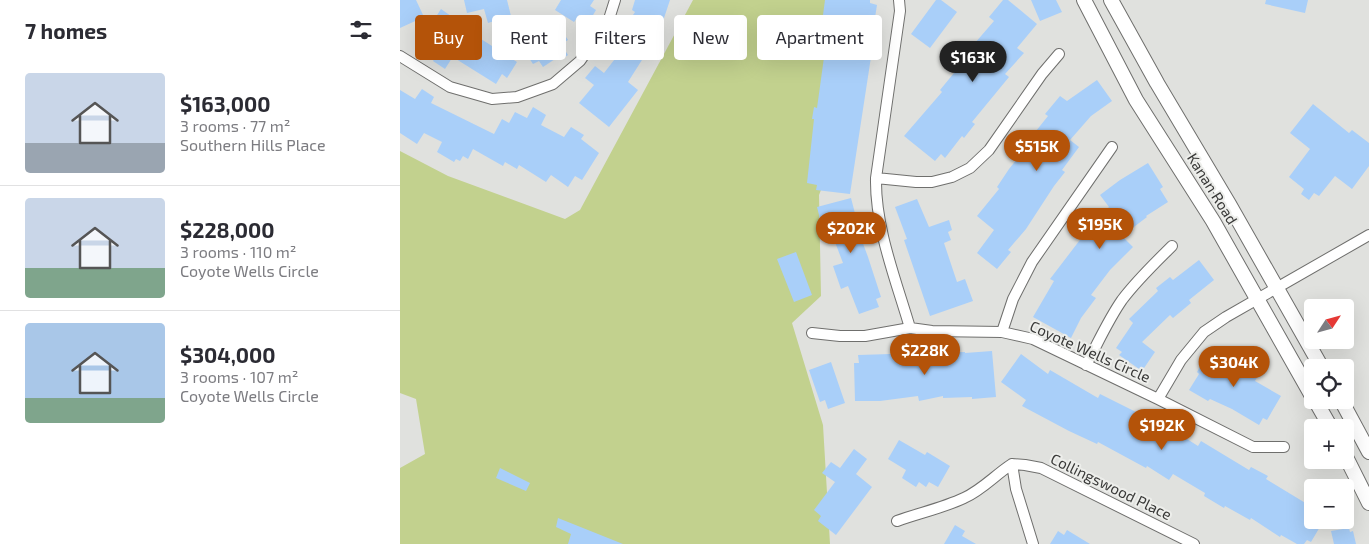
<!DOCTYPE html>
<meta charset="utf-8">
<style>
body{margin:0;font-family:"Exo 2",sans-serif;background:#f2f2f3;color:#2b2b33;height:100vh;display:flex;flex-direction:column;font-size:19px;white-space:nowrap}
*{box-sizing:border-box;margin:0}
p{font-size:16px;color:#7c7c81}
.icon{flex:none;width:28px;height:28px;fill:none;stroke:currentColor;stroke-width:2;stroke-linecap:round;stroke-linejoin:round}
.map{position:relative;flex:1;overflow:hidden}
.side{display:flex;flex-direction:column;background:#fff;width:400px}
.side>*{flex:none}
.top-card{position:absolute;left:15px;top:15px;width:475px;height:45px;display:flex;gap:10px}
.needle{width:32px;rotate:54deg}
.controls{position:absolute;left:904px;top:299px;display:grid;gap:10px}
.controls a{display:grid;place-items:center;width:50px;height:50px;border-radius:5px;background:#fff;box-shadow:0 5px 20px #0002;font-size:25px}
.price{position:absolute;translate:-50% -42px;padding:0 11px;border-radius:18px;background:#b45309;color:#fff;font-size:16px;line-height:32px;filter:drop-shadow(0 1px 2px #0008)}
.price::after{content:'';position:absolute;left:50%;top:30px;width:15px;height:11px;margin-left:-8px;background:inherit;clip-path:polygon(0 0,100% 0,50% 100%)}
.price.current{background:#222;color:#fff}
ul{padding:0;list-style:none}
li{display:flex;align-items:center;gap:15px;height:125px;padding:0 25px}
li+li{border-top:1px solid #e1e1e2}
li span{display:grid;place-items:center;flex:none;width:140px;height:100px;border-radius:5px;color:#555}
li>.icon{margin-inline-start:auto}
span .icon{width:60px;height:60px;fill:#fffc;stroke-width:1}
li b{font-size:21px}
h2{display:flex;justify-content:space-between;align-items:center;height:60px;padding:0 25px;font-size:21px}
.pill{padding:0 18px;border-radius:5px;background:#fff;box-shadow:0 5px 20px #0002;font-size:18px;line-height:45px}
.pill.current{background:#b45309;color:#fff}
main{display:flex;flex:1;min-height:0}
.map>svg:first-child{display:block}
.green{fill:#c2d18e}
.building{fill:#a9cff9}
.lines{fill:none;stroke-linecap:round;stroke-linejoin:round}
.minor-casing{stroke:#6f6f6d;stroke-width:12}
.secondary-casing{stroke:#6f6f6d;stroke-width:16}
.minor{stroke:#fff;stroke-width:10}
.secondary{stroke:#fff;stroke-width:14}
.labels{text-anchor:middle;stroke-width:4;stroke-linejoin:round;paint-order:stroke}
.street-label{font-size:15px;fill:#393938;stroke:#edeeeb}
</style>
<main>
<section class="side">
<h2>7 homes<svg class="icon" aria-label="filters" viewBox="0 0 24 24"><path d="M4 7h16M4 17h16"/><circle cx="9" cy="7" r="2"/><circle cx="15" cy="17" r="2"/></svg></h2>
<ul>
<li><span style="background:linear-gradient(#c9d6e8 70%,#9aa5b1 0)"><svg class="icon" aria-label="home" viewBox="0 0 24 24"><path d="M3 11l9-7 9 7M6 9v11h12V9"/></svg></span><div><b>$163,000</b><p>3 rooms · 77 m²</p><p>Southern Hills Place</p></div></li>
<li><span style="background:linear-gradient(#c9d6e8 70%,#7fa58c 0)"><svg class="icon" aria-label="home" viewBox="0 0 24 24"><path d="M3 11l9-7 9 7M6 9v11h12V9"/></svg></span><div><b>$228,000</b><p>3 rooms · 110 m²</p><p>Coyote Wells Circle</p></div></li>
<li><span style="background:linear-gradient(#a9c7e8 75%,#7fa58c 0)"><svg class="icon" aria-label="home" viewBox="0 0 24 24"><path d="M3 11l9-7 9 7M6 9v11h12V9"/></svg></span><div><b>$304,000</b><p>3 rooms · 107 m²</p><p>Coyote Wells Circle</p></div></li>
</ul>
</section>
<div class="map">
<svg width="969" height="544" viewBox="0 0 969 544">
<rect width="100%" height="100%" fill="#e0e1de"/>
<path class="green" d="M 293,0 L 441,0 L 452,112 L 419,195 L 421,296 L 392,323 L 423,425 L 430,544 L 0,544 L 0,468 L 25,454 L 16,399 L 0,393 L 0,151 L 48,176 L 165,219 L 180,210 Z"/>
<path class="building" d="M 0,0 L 16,0 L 24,17 L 0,28 Z
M 64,0 L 107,0 L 111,16 L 88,23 L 84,9 L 67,13 Z
M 161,0 L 194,0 L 190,6 L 196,10 L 189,22 L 179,15 L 174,22 L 155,10 Z
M 235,0 L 270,0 L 258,36 L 260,38 L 250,54 L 247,52 L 228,82 L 238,90 L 209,127 L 179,103 L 194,85 L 185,78 L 195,66 L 204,73 L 218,55 L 207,48 L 214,36 L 218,38 L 235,12 L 232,10 Z
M 425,0 L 470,0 L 470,3 L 477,5 L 474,24 L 473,24 L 468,57 L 471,57 L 450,194 L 416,190 L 417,185 L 407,183 L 414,119 L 412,119 L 414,107 L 417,108 L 425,50 L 426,50 L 431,17 L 423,15 Z
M 536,0 L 541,0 L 557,12 L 530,48 L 511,34 Z
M 603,0 L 608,0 L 637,24 L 617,48 L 624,53 L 605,74 L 609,77 L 572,122 L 575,124 L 564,138 L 562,136 L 545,158 L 541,154 L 535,161 L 504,136 L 542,92 L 540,90 L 577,45 L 575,43 L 594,21 L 589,17 Z
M 631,0 L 656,0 L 662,12 L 640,21 Z
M 866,0 L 908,0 L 905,13 L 865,4 Z
M 41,9 L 58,21 L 51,31 L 76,47 L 81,39 L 117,62 L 107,78 L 102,74 L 96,84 L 56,59 L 52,58 L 45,69 L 33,61 L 37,54 L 19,43 Z
M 157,23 L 168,40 L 161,44 L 168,55 L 160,60 L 158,57 L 143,67 L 139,61 L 133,64 L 121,46 Z
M 697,80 L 712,101 L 691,116 L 670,140 L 679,147 L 662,170 L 665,172 L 654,186 L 626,229 L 608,250 L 611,252 L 597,269 L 577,253 L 594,230 L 577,216 L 599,189 L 597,187 L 609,169 L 634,138 L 632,136 L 648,116 L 645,114 L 660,96 L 667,101 Z
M 22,89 L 34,97 L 31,103 L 94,134 L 102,119 L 109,123 L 115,112 L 127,118 L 133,107 L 146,115 L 141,125 L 164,137 L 171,127 L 184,135 L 181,139 L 199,153 L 182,180 L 175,176 L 168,187 L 151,175 L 146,182 L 119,165 L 117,169 L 105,162 L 103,166 L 73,149 L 68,159 L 63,156 L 60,161 L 56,159 L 54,162 L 37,152 L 42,142 L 24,133 L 17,144 L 0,133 L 0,90 L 15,99 Z
M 913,104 L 949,133 L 952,130 L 969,143 L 969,166 L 952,189 L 935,176 L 919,196 L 914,193 L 909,200 L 901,194 L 904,189 L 889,177 L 910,149 L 890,133 Z
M 748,163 L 763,187 L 760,189 L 768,202 L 746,216 L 747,217 L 722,236 L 733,247 L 710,270 L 691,295 L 696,298 L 681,318 L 671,338 L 633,317 L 654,281 L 650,279 L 686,232 L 685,231 L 709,207 L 700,195 L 720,180 Z
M 451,198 L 457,221 L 455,222 L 468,257 L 481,297 L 476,299 L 479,307 L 459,314 L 448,286 L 441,289 L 433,266 L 443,263 L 430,229 L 423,231 L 417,207 Z
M 517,199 L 529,227 L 549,220 L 552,230 L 548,232 L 551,240 L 544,243 L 557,282 L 565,279 L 573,301 L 530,316 L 504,240 L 507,239 L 495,207 Z
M 396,252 L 412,295 L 394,302 L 377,259 Z
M 799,260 L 814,280 L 789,300 L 791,303 L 773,318 L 770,315 L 742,342 L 755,352 L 742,371 L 719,355 L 722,352 L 716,348 L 733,323 L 729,319 L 758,291 L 756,288 L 770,277 L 773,280 Z
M 810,349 L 836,364 L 837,362 L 859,374 L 855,381 L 881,396 L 867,420 L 863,418 L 859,425 L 832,409 L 810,399 L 808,401 L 789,390 L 799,374 L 797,372 Z
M 592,351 L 596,397 L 572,399 L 572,397 L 543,398 L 543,396 L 519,401 L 518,396 L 480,401 L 455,401 L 454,363 L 459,363 L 458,355 L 491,354 L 506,352 L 507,360 L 532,353 L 565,352 L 565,353 Z
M 621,354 L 648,374 L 650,370 L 698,398 L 700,394 L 748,418 L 749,415 L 798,446 L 801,441 L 849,470 L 851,467 L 868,476 L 866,479 L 912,507 L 912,520 L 924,520 L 911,542 L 907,540 L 904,544 L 897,544 L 881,535 L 880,537 L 851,518 L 850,520 L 825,506 L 824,508 L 804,496 L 805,493 L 773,474 L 769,480 L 747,466 L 746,468 L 698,442 L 697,444 L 669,431 L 622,406 L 626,400 L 601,382 Z
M 431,362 L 445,403 L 428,409 L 425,400 L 420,402 L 409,370 Z
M 499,440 L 525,455 L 527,452 L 550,466 L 538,487 L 529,482 L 526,487 L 519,482 L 516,487 L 502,478 L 506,470 L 488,459 Z
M 454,449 L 467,459 L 456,474 L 472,487 L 436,535 L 418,521 L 421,516 L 414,510 L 435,482 L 422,473 L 431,462 L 440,468 Z
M 100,468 L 130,483 L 126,491 L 96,478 Z
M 158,518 L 223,544 L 168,544 L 171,534 L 156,527 Z
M 555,525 L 565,531 L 562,536 L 576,544 L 544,544 Z
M 949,528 L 950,532 L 953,531 L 956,544 L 934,544 L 931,531 Z
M 667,530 L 690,544 L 650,544 L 658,531 L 664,535 Z"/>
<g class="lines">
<defs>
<path id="minor" d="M 499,0 L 500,11 L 476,178 C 475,228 496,280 510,328
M 0,56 L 50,87 L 92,99 L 117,97 L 153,84 L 180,61 L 209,19 L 215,0
M 476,178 L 516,182 L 532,182 L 552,177 L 570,168 L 589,150 L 642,74 L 659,54
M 602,332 L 613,299 L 632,262 L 712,147
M 412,333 L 440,336 L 465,336 L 510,328 L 532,331 L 602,332 L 633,339 L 758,399 L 853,447 L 884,447
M 686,365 C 698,343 708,320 722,300 C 737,280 755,263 772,246
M 758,399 L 781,360 L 804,332 L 826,317 L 969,235
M 612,464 L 625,465 L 641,468 L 794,544
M 612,464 L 616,489 L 633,544
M 497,521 C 519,513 543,508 564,498 C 582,490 595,475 612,464"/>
<path id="secondary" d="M 684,0 L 736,100 L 813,221 L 912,396
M 711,0 L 757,83 L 829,204 L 922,368
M 915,400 L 931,428
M 941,400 L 969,452
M 945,455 L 969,503"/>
</defs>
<use href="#minor" class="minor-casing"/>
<use href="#secondary" class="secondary-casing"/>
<use href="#minor" class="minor"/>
<use href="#secondary" class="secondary"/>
</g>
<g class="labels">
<g class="street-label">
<text transform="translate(812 189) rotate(58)" y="5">Kanan Road</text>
<text transform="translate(690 352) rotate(24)" y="5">Coyote Wells Circle</text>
<text transform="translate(711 487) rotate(26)" y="5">Collingswood Place</text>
</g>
</g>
</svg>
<div class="controls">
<a><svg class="needle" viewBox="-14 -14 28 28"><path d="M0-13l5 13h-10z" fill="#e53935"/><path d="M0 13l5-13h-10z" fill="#7c7c81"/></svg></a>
<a><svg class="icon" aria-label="locate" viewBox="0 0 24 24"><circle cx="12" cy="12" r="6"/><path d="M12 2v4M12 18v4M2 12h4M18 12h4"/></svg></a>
<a>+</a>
<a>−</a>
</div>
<b class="price current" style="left:573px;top:83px">$163K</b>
<b class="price" style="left:637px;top:172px">$515K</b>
<b class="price" style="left:700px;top:250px">$195K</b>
<b class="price" style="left:451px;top:254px">$202K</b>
<b class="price" style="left:525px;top:376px">$228K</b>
<b class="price" style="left:834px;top:388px">$304K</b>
<b class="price" style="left:762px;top:451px">$192K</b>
<div class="top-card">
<a class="pill current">Buy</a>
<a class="pill">Rent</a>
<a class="pill">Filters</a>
<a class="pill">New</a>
<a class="pill">Apartment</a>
</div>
</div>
</main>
